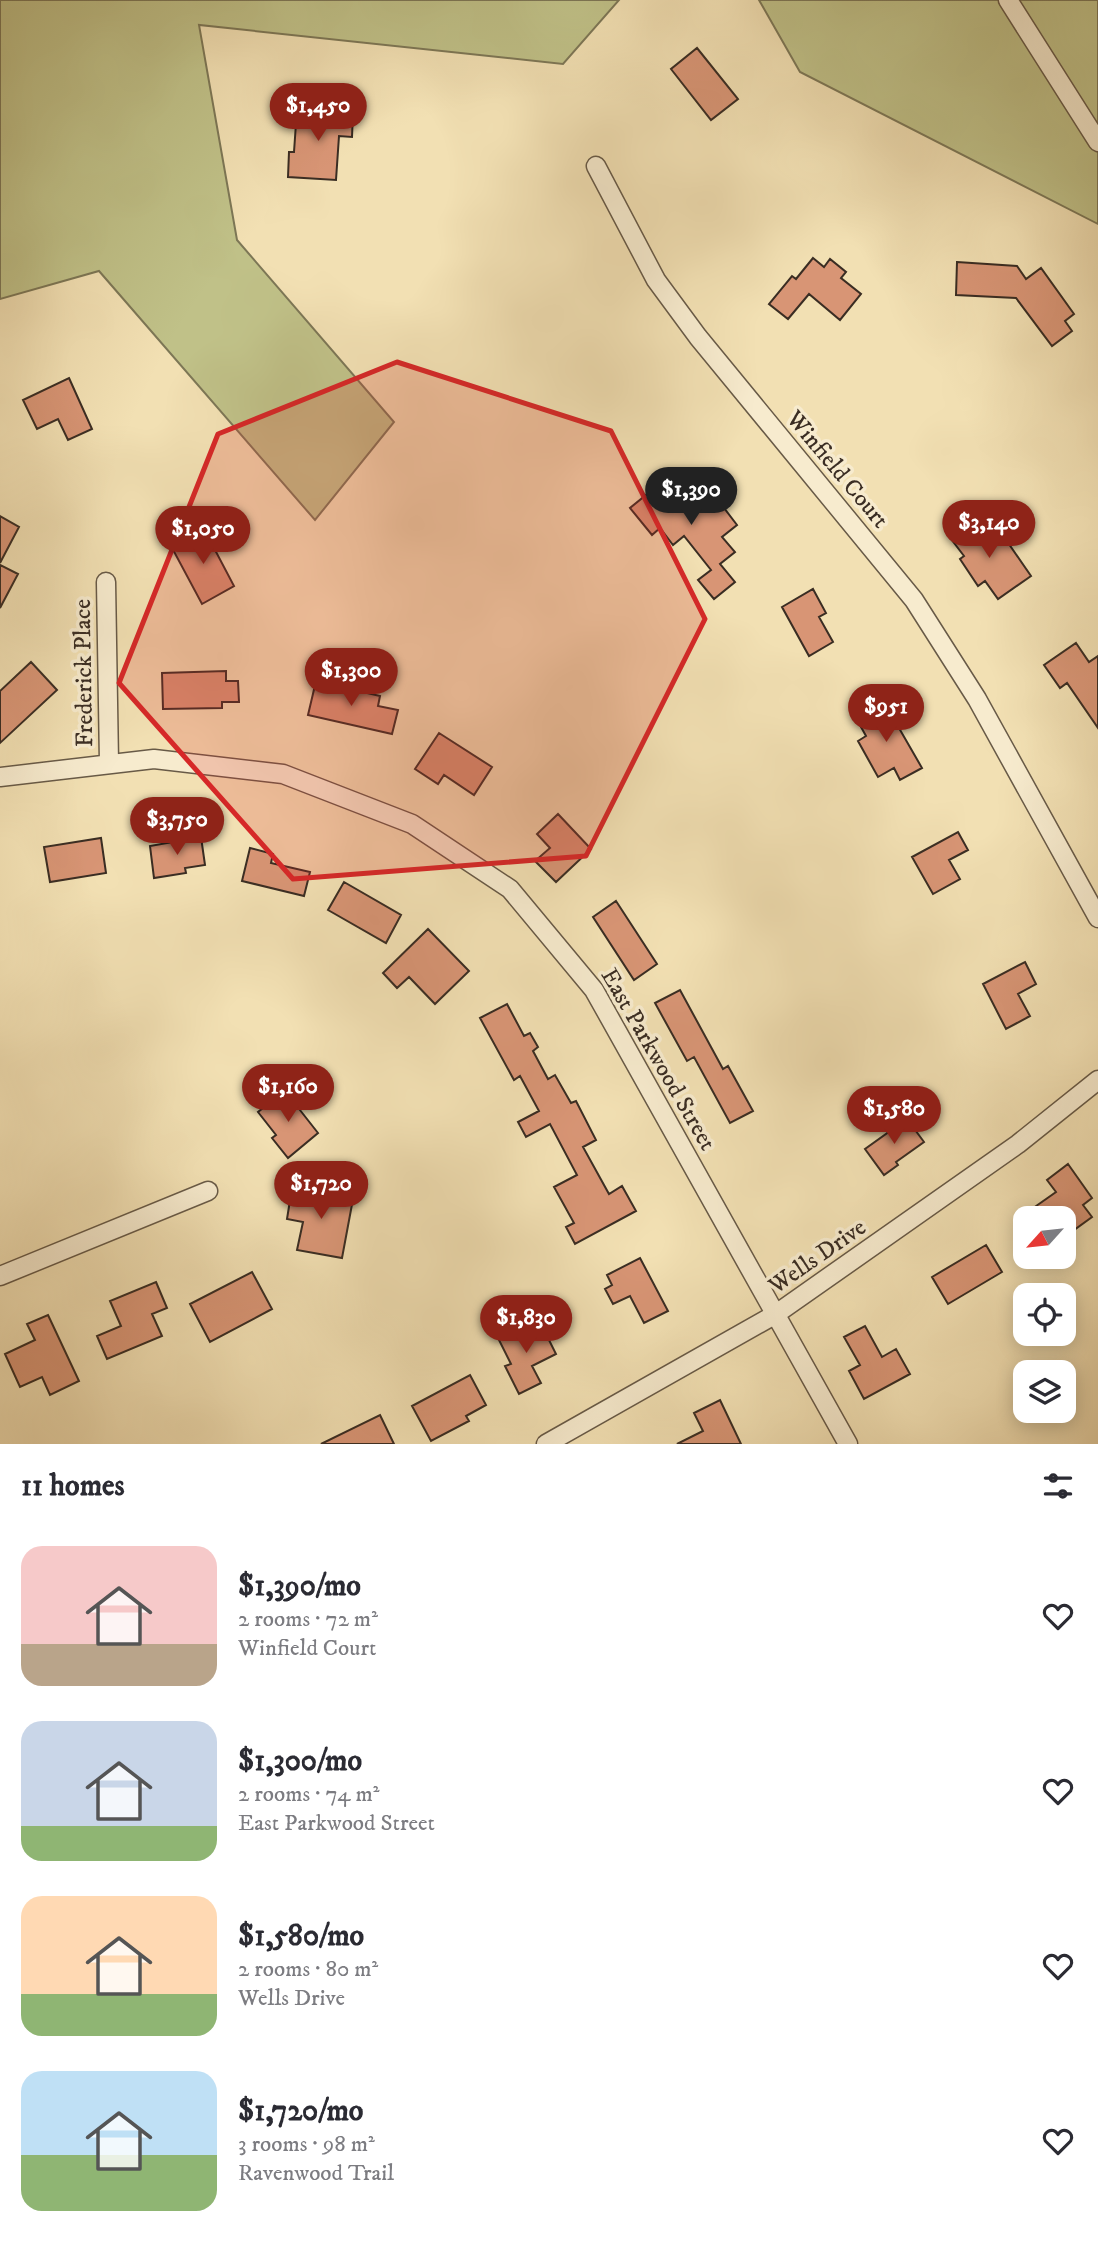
<!DOCTYPE html>
<meta charset="utf-8">
<style>
body{margin:0;font-family:"IM FELL DW Pica",serif;background:#f7f7f7;color:#2b2b33;height:100vh;display:flex;flex-direction:column;font-size:26px;white-space:nowrap}
*{box-sizing:border-box;margin:0}
p{font-size:23px;color:#7c7c81}
.icon{flex:none;width:38px;height:38px;fill:none;stroke:currentColor;stroke-width:2;stroke-linecap:round;stroke-linejoin:round}
.map{position:relative;height:1444px;overflow:hidden}
.drawer{display:flex;flex-direction:column;background:#fff;flex:1}
.drawer>*{flex:none}
.needle{width:46px;rotate:243deg}
.buttons{position:absolute;left:1013px;top:1206px;display:grid;gap:14px}
.buttons a{display:grid;place-items:center;width:63px;height:63px;border-radius:14px;background:#fff;box-shadow:0 4px 18px #0003;font-size:35px}
.price{position:absolute;translate:-50% -60px;padding:0 16px;border-radius:24px;background:#8f2418;color:#fff;font-size:23px;line-height:46px;filter:drop-shadow(0 2px 4px #0008)}
.price::after{content:'';position:absolute;left:50%;top:42px;width:21px;height:16px;margin-left:-10px;background:inherit;clip-path:polygon(0 0,100% 0,50% 100%)}
.price.on{background:#222;color:#fff}
ul{padding:0;list-style:none}
li{display:flex;align-items:center;gap:21px;height:175px;padding:0 21px}
li span{display:grid;place-items:center;flex:none;width:196px;height:140px;border-radius:21px;color:#555}
li>.icon{margin-inline-start:auto}
span .icon{width:84px;height:84px;fill:#fffc;stroke-width:1}
li b{font-size:30px}
h2{display:flex;justify-content:space-between;align-items:center;height:84px;padding:0 21px;font-size:30px}
.map>svg:first-child{display:block}
.green{fill:#c0c188;stroke:#7d7756;stroke-width:2}
.building{fill:#d89575;stroke:#3a2d23;stroke-width:2}
.lines{fill:none;stroke-linecap:round;stroke-linejoin:round}
.street-casing{stroke:#685a47;stroke-width:21}
.street{stroke:#f7ebce;stroke-width:18}
.marked{fill:#d62828;fill-opacity:0.2;stroke:#d62828;stroke-width:5;stroke-linejoin:round}
.labels{text-anchor:middle;stroke-width:7;stroke-linejoin:round;paint-order:stroke}
.street-label{font-size:24px;fill:#3a2d23;stroke:#f7ebce}
</style>
<div class="map">
<svg width="1098" height="1444" viewBox="0 0 1098 1444">
<rect width="100%" height="100%" fill="#f2e0b3"/>
<filter id="stains"><feTurbulence type="fractalNoise" baseFrequency=".00286" numOctaves="4"/><feColorMatrix values="0 0 0 0 .2 0 0 0 0 .09 0 0 0 0 .02 0 0 0 .5 -.17"/></filter>
<radialGradient id="worn" r=".72"><stop offset=".6" stop-color="#630" stop-opacity="0"/><stop offset="1" stop-color="#630" stop-opacity=".3"/></radialGradient>
<path class="green" d="M 0,0 L 619,0 L 563,64 L 199,25 L 237,240 L 394,422 L 315,520 L 99,271 L 0,299 Z
M 759,0 L 1098,0 L 1098,224 L 800,72 Z"/>
<path class="building" d="M 697,48 L 738,99 L 711,120 L 671,69 Z
M 297,109 L 353,112 L 352,137 L 339,136 L 336,180 L 288,177 L 289,152 L 294,152 Z
M 813,258 L 824,267 L 830,259 L 846,272 L 841,278 L 861,294 L 840,320 L 809,294 L 788,319 L 769,304 L 792,276 L 796,279 Z
M 957,262 L 1017,266 L 1026,279 L 1041,268 L 1074,314 L 1065,321 L 1072,331 L 1052,346 L 1016,298 L 956,295 Z
M 69,378 L 92,429 L 68,440 L 58,419 L 37,429 L 23,400 Z
M 688,475 L 715,509 L 721,504 L 737,525 L 722,537 L 735,552 L 720,564 L 735,582 L 714,599 L 698,580 L 711,570 L 684,536 L 673,545 L 660,528 L 652,535 L 630,508 L 662,482 L 669,491 Z
M 0,516 L 19,527 L 0,563 Z
M 970,519 L 988,544 L 1002,534 L 1031,576 L 998,599 L 985,581 L 978,586 L 960,559 L 964,556 L 948,535 Z
M 204,529 L 234,586 L 202,604 L 171,546 Z
M 0,565 L 18,574 L 0,608 Z
M 813,589 L 826,613 L 819,617 L 833,642 L 809,656 L 782,607 Z
M 1076,643 L 1089,662 L 1098,656 L 1098,728 L 1067,683 L 1060,688 L 1044,665 Z
M 31,662 L 57,690 L 0,743 L 0,691 Z
M 226,671 L 226,681 L 238,681 L 239,702 L 222,702 L 222,708 L 163,709 L 162,673 Z
M 316,681 L 380,696 L 378,706 L 398,710 L 392,734 L 308,715 Z
M 884,702 L 922,768 L 900,780 L 894,768 L 878,777 L 858,741 L 866,736 L 856,718 Z
M 439,733 L 492,767 L 474,795 L 444,775 L 438,784 L 415,769 Z
M 558,814 L 591,849 L 556,882 L 535,861 L 550,848 L 537,834 Z
M 958,832 L 968,850 L 949,860 L 960,879 L 933,894 L 912,857 Z
M 201,837 L 205,865 L 185,868 L 186,873 L 154,878 L 150,846 Z
M 101,838 L 106,873 L 50,882 L 44,847 Z
M 250,848 L 273,854 L 271,863 L 310,872 L 304,896 L 242,881 Z
M 344,882 L 401,915 L 386,943 L 328,910 Z
M 616,901 L 657,964 L 634,980 L 593,917 Z
M 428,929 L 469,971 L 435,1004 L 409,977 L 397,988 L 383,973 Z
M 1025,962 L 1036,984 L 1018,994 L 1030,1016 L 1006,1029 L 983,984 Z
M 680,990 L 723,1069 L 728,1066 L 753,1111 L 730,1123 L 694,1057 L 687,1061 L 655,1003 Z
M 507,1004 L 524,1036 L 530,1033 L 538,1047 L 533,1051 L 548,1079 L 555,1075 L 571,1103 L 576,1101 L 596,1140 L 583,1147 L 609,1194 L 622,1186 L 636,1211 L 575,1244 L 566,1227 L 574,1223 L 554,1187 L 577,1175 L 550,1124 L 526,1137 L 518,1122 L 539,1111 L 520,1076 L 514,1080 L 480,1018 Z
M 285,1091 L 318,1133 L 288,1158 L 272,1138 L 276,1135 L 258,1112 Z
M 907,1119 L 924,1142 L 896,1162 L 898,1165 L 884,1175 L 865,1149 Z
M 1068,1164 L 1092,1198 L 1083,1205 L 1092,1217 L 1074,1230 L 1065,1218 L 1019,1218 L 1056,1192 L 1047,1180 Z
M 292,1188 L 353,1199 L 342,1258 L 297,1250 L 303,1222 L 287,1219 Z
M 986,1245 L 1002,1272 L 948,1304 L 932,1277 Z
M 640,1258 L 668,1311 L 644,1323 L 630,1296 L 613,1304 L 605,1289 L 612,1285 L 607,1275 Z
M 252,1272 L 272,1309 L 210,1342 L 190,1304 Z
M 156,1282 L 167,1308 L 152,1314 L 162,1336 L 107,1359 L 97,1336 L 121,1326 L 110,1301 Z
M 48,1315 L 79,1381 L 50,1395 L 42,1377 L 20,1387 L 5,1354 L 35,1340 L 27,1324 Z
M 541,1324 L 556,1354 L 532,1366 L 541,1383 L 519,1394 L 505,1366 L 511,1364 L 497,1336 L 517,1326 L 521,1334 Z
M 865,1326 L 882,1357 L 896,1349 L 910,1374 L 864,1399 L 849,1371 L 860,1365 L 844,1337 Z
M 470,1375 L 486,1405 L 466,1416 L 469,1421 L 431,1441 L 412,1406 Z
M 720,1400 L 741,1444 L 677,1444 L 703,1431 L 694,1413 Z
M 380,1415 L 394,1444 L 321,1444 Z"/>
<g class="lines">
<defs>
<path id="street" d="M 1008,0 L 1098,142
M 596,166 L 656,280 L 698,337 L 914,600 L 977,699 L 1098,918
M 106,582 L 109,763
M 0,777 L 154,759 L 283,774 L 412,824 L 510,889 L 594,990 L 848,1444
M 0,1276 L 208,1191
M 546,1444 L 776,1314 L 1018,1144 L 1098,1080"/>
</defs>
<use href="#street" class="street-casing"/>
<use href="#street" class="street"/>
</g>
<path class="marked" d="M 397,362 L 611,431 L 705,619 L 586,856 L 293,879 L 119,683 L 218,434 Z"/>
<g class="labels">
<g class="street-label">
<text transform="translate(838 469) rotate(50)" y="8">Winfield Court</text>
<text transform="translate(83 673) rotate(-91)" y="8">Frederick Place</text>
<text transform="translate(659 1059) rotate(60)" y="8">East Parkwood Street</text>
<text transform="translate(817 1256) rotate(-35)" y="8">Wells Drive</text>
</g>
</g>
<rect width="100%" height="100%" filter="url(#stains)"/>
<rect width="100%" height="100%" fill="url(#worn)"/>
</svg>
<div class="buttons">
<a><svg class="needle" viewBox="-14 -14 28 28"><path d="M0-13l5 13h-10z" fill="#e53935"/><path d="M0 13l5-13h-10z" fill="#7c7c81"/></svg></a>
<a><svg class="icon" aria-label="locate" viewBox="0 0 24 24"><circle cx="12" cy="12" r="6"/><path d="M12 2v4M12 18v4M2 12h4M18 12h4"/></svg></a>
<a><svg class="icon" aria-label="layers" viewBox="0 0 24 24"><path d="M12 4l9 5-9 5-9-5zM3 14l9 5 9-5"/></svg></a>
</div>
<b class="price" style="left:318px;top:143px">$1,450</b>
<b class="price on" style="left:691px;top:527px">$1,390</b>
<b class="price" style="left:989px;top:560px">$3,140</b>
<b class="price" style="left:203px;top:566px">$1,050</b>
<b class="price" style="left:351px;top:708px">$1,300</b>
<b class="price" style="left:886px;top:744px">$951</b>
<b class="price" style="left:177px;top:857px">$3,750</b>
<b class="price" style="left:288px;top:1124px">$1,160</b>
<b class="price" style="left:894px;top:1146px">$1,580</b>
<b class="price" style="left:321px;top:1221px">$1,720</b>
<b class="price" style="left:526px;top:1355px">$1,830</b>
</div>
<section class="drawer">
<h2>11 homes<svg class="icon" aria-label="filters" viewBox="0 0 24 24"><path d="M4 7h16M4 17h16"/><circle cx="9" cy="7" r="2"/><circle cx="15" cy="17" r="2"/></svg></h2>
<ul>
<li><span style="background:linear-gradient(#f6c9c9 70%,#b9a48a 0)"><svg class="icon" aria-label="home" viewBox="0 0 24 24"><path d="M3 11l9-7 9 7M6 9v11h12V9"/></svg></span><div><b>$1,390/mo</b><p>2 rooms · 72 m²</p><p>Winfield Court</p></div><svg class="icon" aria-label="heart" viewBox="0 0 24 24"><path d="M12 20l-8-8c-3-5 5-10 8-4 3-6 11-1 8 4z"/></svg></li>
<li><span style="background:linear-gradient(#c9d6e8 75%,#8fb573 0)"><svg class="icon" aria-label="home" viewBox="0 0 24 24"><path d="M3 11l9-7 9 7M6 9v11h12V9"/></svg></span><div><b>$1,300/mo</b><p>2 rooms · 74 m²</p><p>East Parkwood Street</p></div><svg class="icon" aria-label="heart" viewBox="0 0 24 24"><path d="M12 20l-8-8c-3-5 5-10 8-4 3-6 11-1 8 4z"/></svg></li>
<li><span style="background:linear-gradient(#ffd9b3 70%,#8fb573 0)"><svg class="icon" aria-label="home" viewBox="0 0 24 24"><path d="M3 11l9-7 9 7M6 9v11h12V9"/></svg></span><div><b>$1,580/mo</b><p>2 rooms · 80 m²</p><p>Wells Drive</p></div><svg class="icon" aria-label="heart" viewBox="0 0 24 24"><path d="M12 20l-8-8c-3-5 5-10 8-4 3-6 11-1 8 4z"/></svg></li>
<li><span style="background:linear-gradient(#bfe0f5 60%,#8fb573 0)"><svg class="icon" aria-label="home" viewBox="0 0 24 24"><path d="M3 11l9-7 9 7M6 9v11h12V9"/></svg></span><div><b>$1,720/mo</b><p>3 rooms · 98 m²</p><p>Ravenwood Trail</p></div><svg class="icon" aria-label="heart" viewBox="0 0 24 24"><path d="M12 20l-8-8c-3-5 5-10 8-4 3-6 11-1 8 4z"/></svg></li>
</ul>
</section>
